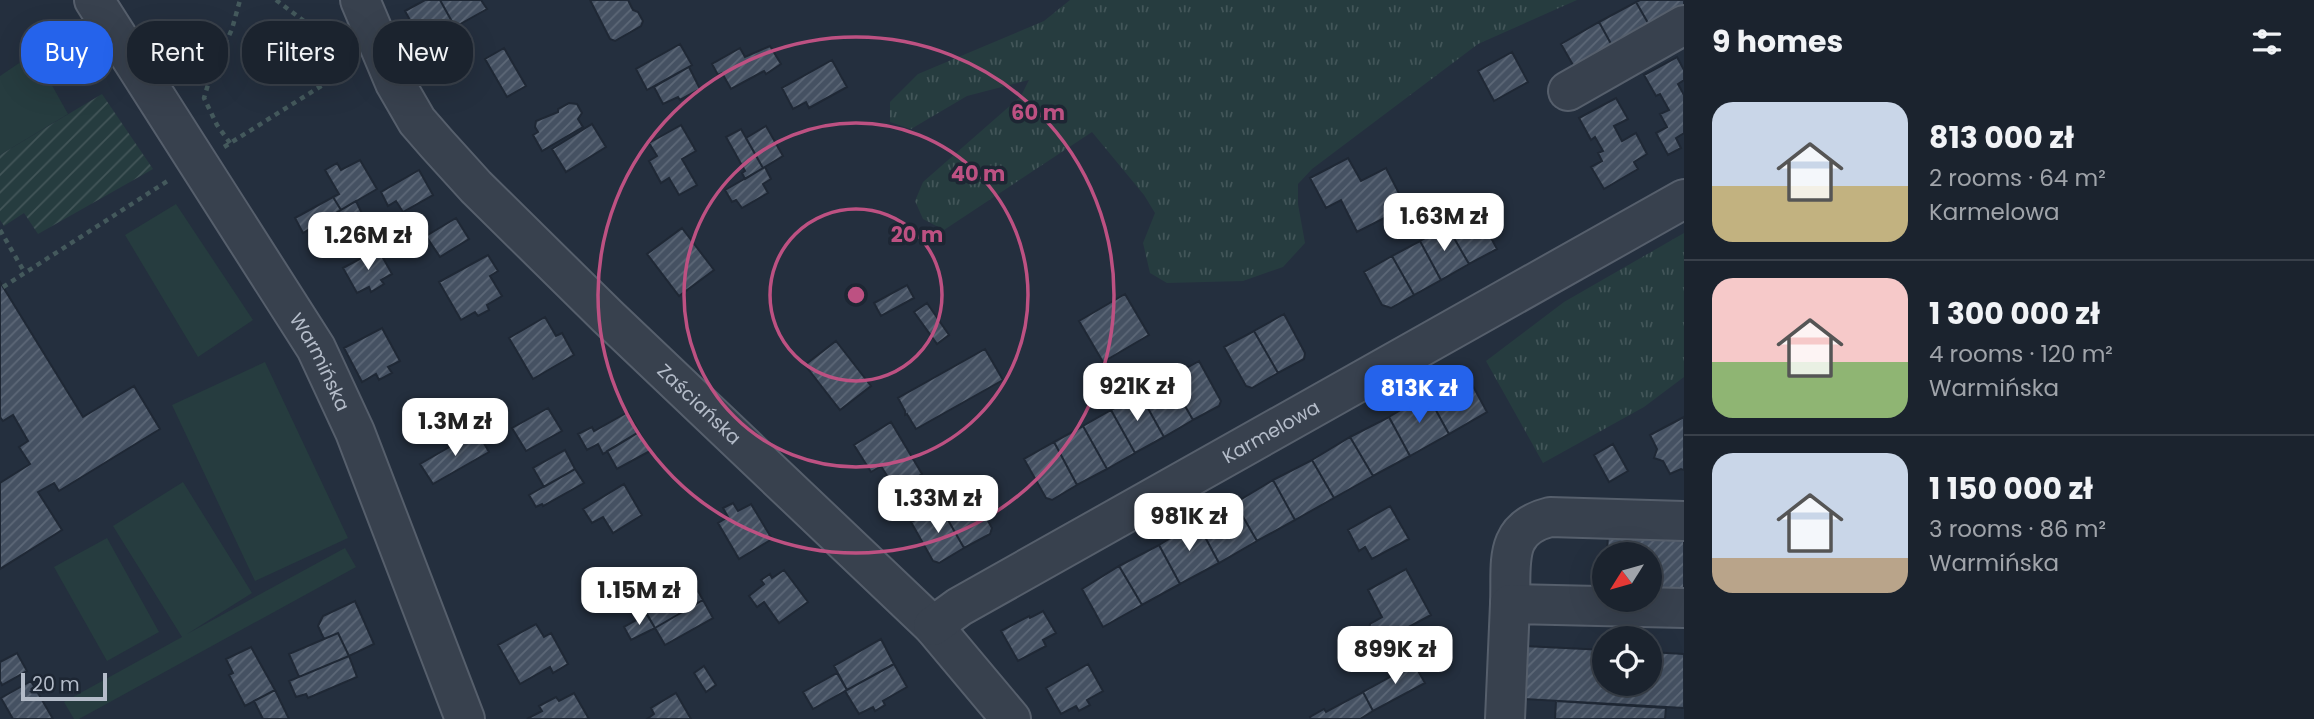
<!DOCTYPE html>
<meta charset="utf-8">
<style>
body{margin:0;font-family:Poppins,sans-serif;background:#242b36;color:#f1f3f6;height:100vh;display:flex;flex-direction:column;font-size:26px;white-space:nowrap}
*{box-sizing:border-box;margin:0}
p{font-size:23px;color:#a0a4aa}
.icon{flex:none;width:38px;height:38px;fill:none;stroke:currentColor;stroke-width:2;stroke-linecap:round;stroke-linejoin:round}
.map{position:relative;flex:1;overflow:hidden}
.sheet{display:flex;flex-direction:column;background:#1b232e;width:630px}
.sheet>*{flex:none}
.hud{position:absolute;left:21px;top:21px;width:665px;height:63px;display:flex;gap:14px}
.needle{width:46px;rotate:233deg}
.controls{position:absolute;left:1592px;top:542px;display:grid;gap:14px}
.controls a{display:grid;place-items:center;width:70px;height:70px;border-radius:50%;background:#1b232e;box-shadow:0 7px 28px #0002,0 0 0 2px #39404a;font-size:35px}
.scale{position:absolute;left:21px;bottom:18px;width:86px;box-sizing:border-box;padding-left:7px;border:4px solid #b4bcc9;border-top:0;font-size:19px;line-height:24px;white-space:nowrap;color:#b4bcc9;-webkit-text-stroke:5px #1d2633;paint-order:stroke}
.price{position:absolute;translate:-50% -60px;padding:0 16px;border-radius:14px;background:#fff;color:#222;font-size:23px;line-height:46px;filter:drop-shadow(0 2px 4px #0008)}
.price::after{content:'';position:absolute;left:50%;top:42px;width:21px;height:16px;margin-left:-10px;background:inherit;clip-path:polygon(0 0,100% 0,50% 100%)}
.price.on{background:#2563eb;color:#fff}
ul{padding:0;list-style:none}
li{display:flex;align-items:center;gap:21px;height:175px;padding:0 28px}
li+li{border-top:2px solid #39404a}
li span{display:grid;place-items:center;flex:none;width:196px;height:140px;border-radius:21px;color:#555}
li>.icon{margin-inline-start:auto}
span .icon{width:84px;height:84px;fill:#fffc;stroke-width:1}
li b{font-size:30px}
h2{display:flex;justify-content:space-between;align-items:center;height:84px;padding:0 28px;font-size:30px}
.pill{padding:0 24px;border-radius:28px;background:#1b232e;box-shadow:0 7px 28px #0002,0 0 0 2px #39404a;font-size:24px;line-height:63px}
.pill.on{background:#2563eb;color:#fff}
main{display:flex;flex:1;min-height:0}
.map>svg:first-child{display:block}
.grass{fill:url(#grass-tufts)}
.park{fill:#263c3f}
.garden{fill:url(#garden-furrows)}
.building{fill:url(#building-hatch);stroke:#1f2835;stroke-width:2}
.lines{fill:none;stroke-linecap:round;stroke-linejoin:round}
.minor-casing{stroke:#565f6c;stroke-width:42}
.path{stroke:#44595c;stroke-width:4.5;stroke-dasharray:5 5;stroke-linecap:butt}
.minor{stroke:#38414e;stroke-width:38}
.ring{fill:none;stroke:#bd5182;stroke-width:3.5}
.labels{text-anchor:middle;stroke-width:7;stroke-linejoin:round;paint-order:stroke}
.street-label{font-size:19px;fill:#b4bcc9;stroke:#1d2633}
.centre{fill:#bd5182;stroke:#1d2633;stroke-width:3.5}
.ring-label{font-size:21px;text-anchor:middle;font-weight:bold;fill:#bd5182;stroke:#1d2633;stroke-width:7;stroke-linejoin:round;paint-order:stroke}
</style>
<main>
<div class="map">
<svg width="1684" height="719" viewBox="0 0 1684 719">
<defs>
<pattern id="grass-tufts" width="24" height="20" patternUnits="userSpaceOnUse" patternTransform="scale(1.75)"><rect width="24" height="20" fill="#263c3f"/><path d="M3 7l-1-3M5 7V3M7 7l1-3M15 17l-1-3M17 17v-4M19 17l1-3" fill="none" stroke="#435659"/></pattern>
<pattern id="garden-furrows" width="10" height="10" patternUnits="userSpaceOnUse" patternTransform="scale(1.75)"><rect width="10" height="10" fill="#263c3f"/><path d="M-1 1l2-2M0 10L10 0M9 11l2-2" fill="none" stroke="#435659"/></pattern>
<pattern id="building-hatch" width="6" height="6" patternUnits="userSpaceOnUse" patternTransform="scale(1.75)"><rect width="6" height="6" fill="#455162"/><path d="M-1 1l2-2M0 6l6-6M5 7l2-2" fill="none" stroke="#5d6877"/></pattern>
</defs>
<rect width="100%" height="100%" fill="#242f3e"/>
<path class="grass" d="M 1070,0 L 1577,0 L 1478,44 L 1312,169 L 1298,184 L 1298,204 L 1305,243 L 1283,267 L 1243,281 L 1167,283 L 1150,273 L 1143,243 L 1155,213 L 1144,195 L 1092,132 L 944,230 L 923,219 L 915,201 L 923,182 L 1021,96 L 1029,80 L 967,96 L 911,129 L 890,122 L 890,102 L 918,74 L 1044,21 Z
M 1684,233 L 1684,377 L 1644,407 L 1543,463 L 1486,361 L 1564,302 Z"/>
<path class="park" d="M 34,53 L 68,114 L 0,155 L 0,76 Z
M 176,204 L 253,320 L 198,357 L 125,235 Z
M 265,362 L 348,538 L 255,581 L 172,405 Z
M 183,482 L 252,593 L 187,634 L 345,548 L 356,567 L 79,719 L 74,719 L 64,702 L 182,637 L 113,526 Z
M 107,538 L 159,632 L 107,661 L 54,567 Z"/>
<path class="garden" d="M 102,94 L 153,169 L 38,234 L 24,213 L 4,226 L 0,220 L 0,155 Z"/>
<path class="building" d="M 425,0 L 440,0 L 455,27 L 423,45 L 418,34 L 413,33 L 410,26 L 411,22 L 405,11 Z
M 440,0 L 481,0 L 487,9 L 455,27 Z
M 590,0 L 628,0 L 633,10 L 638,12 L 643,21 L 641,26 L 615,41 L 610,39 Z
M 1640,0 L 1684,0 L 1684,12 L 1652,30 L 1636,2 Z
M 1636,2 L 1652,30 L 1615,51 L 1599,22 Z
M 1599,22 L 1615,51 L 1577,72 L 1561,44 Z
M 680,44 L 692,65 L 647,90 L 636,69 Z
M 770,46 L 781,64 L 766,74 L 764,71 L 731,89 L 722,73 L 718,75 L 712,64 L 740,48 L 745,57 Z
M 504,48 L 526,86 L 507,97 L 485,59 Z
M 1512,52 L 1528,82 L 1494,101 L 1478,71 Z
M 1677,57 L 1684,70 L 1684,80 L 1678,84 L 1684,95 L 1684,133 L 1676,138 L 1681,148 L 1668,155 L 1656,133 L 1667,127 L 1660,114 L 1669,110 L 1660,94 L 1656,96 L 1644,75 Z
M 832,60 L 847,87 L 809,108 L 806,102 L 793,109 L 782,88 Z
M 689,67 L 700,89 L 680,100 L 678,97 L 663,104 L 654,87 Z
M 1616,98 L 1628,119 L 1614,126 L 1622,141 L 1636,133 L 1647,154 L 1634,162 L 1638,169 L 1604,189 L 1591,167 L 1602,161 L 1598,153 L 1603,151 L 1595,137 L 1591,140 L 1579,118 Z
M 569,103 L 577,104 L 582,113 L 578,119 L 583,127 L 542,151 L 533,135 L 538,132 L 535,127 L 536,121 L 558,112 L 558,109 Z
M 592,124 L 606,147 L 566,172 L 552,149 Z
M 681,125 L 696,151 L 682,159 L 697,185 L 679,195 L 669,178 L 661,183 L 649,161 L 657,156 L 649,143 Z
M 766,126 L 783,156 L 763,168 L 746,138 Z
M 741,129 L 763,168 L 745,179 L 742,173 L 745,171 L 726,137 Z
M 1348,158 L 1361,181 L 1386,168 L 1406,207 L 1357,232 L 1341,200 L 1326,208 L 1310,178 Z
M 360,160 L 377,189 L 341,210 L 333,197 L 339,194 L 325,170 L 337,163 L 341,170 Z
M 765,167 L 771,179 L 763,184 L 768,193 L 742,208 L 736,200 L 732,202 L 725,190 Z
M 419,170 L 433,195 L 403,212 L 396,201 L 388,206 L 381,192 Z
M 333,197 L 341,210 L 303,233 L 295,218 Z
M 356,201 L 366,222 L 328,243 L 326,238 L 319,242 L 311,228 Z
M 1476,210 L 1497,249 L 1469,264 L 1447,226 Z
M 456,218 L 469,239 L 440,257 L 426,236 Z
M 1447,226 L 1469,264 L 1441,280 L 1420,241 Z
M 682,228 L 714,270 L 679,296 L 647,254 Z
M 1420,241 L 1441,280 L 1414,295 L 1392,256 Z
M 378,249 L 392,274 L 381,280 L 384,284 L 371,292 L 369,287 L 357,293 L 343,268 Z
M 488,255 L 498,271 L 490,276 L 502,296 L 487,305 L 489,310 L 478,316 L 475,312 L 461,320 L 439,282 Z
M 1392,256 L 1414,295 L 1391,308 L 1382,305 L 1364,272 Z
M 0,282 L 83,417 L 134,386 L 160,429 L 59,491 L 54,483 L 38,492 L 62,530 L 0,569 L 0,483 L 30,464 L 19,447 L 28,441 L 13,415 L 3,421 L 0,417 Z
M 907,285 L 914,298 L 881,316 L 874,303 Z
M 1125,294 L 1149,335 L 1103,362 L 1079,321 Z
M 927,303 L 949,335 L 937,344 L 914,312 Z
M 1284,314 L 1305,353 L 1304,359 L 1278,373 L 1254,331 Z
M 545,317 L 556,336 L 562,333 L 574,355 L 533,379 L 509,338 Z
M 382,328 L 400,361 L 388,367 L 392,373 L 379,380 L 376,374 L 362,382 L 344,348 Z
M 1254,331 L 1278,373 L 1252,388 L 1246,386 L 1224,347 Z
M 836,341 L 871,386 L 840,410 L 805,365 Z
M 985,349 L 1003,380 L 916,429 L 907,414 L 905,415 L 905,411 L 898,398 Z
M 1199,361 L 1221,401 L 1219,406 L 1193,420 L 1169,378 Z
M 1467,375 L 1487,412 L 1449,434 L 1427,394 Z
M 1169,378 L 1193,420 L 1164,437 L 1140,394 Z
M 1140,394 L 1164,437 L 1135,453 L 1111,410 Z
M 1427,394 L 1449,434 L 1410,456 L 1389,417 Z
M 548,408 L 562,431 L 526,451 L 512,428 Z
M 1111,410 L 1135,453 L 1107,469 L 1083,426 Z
M 628,412 L 639,432 L 603,454 L 598,444 L 587,450 L 578,434 L 592,427 L 594,431 Z
M 1389,417 L 1410,456 L 1373,476 L 1350,437 Z
M 1684,417 L 1684,470 L 1681,469 L 1670,474 L 1663,461 L 1654,458 L 1657,449 L 1650,435 Z
M 891,422 L 922,474 L 896,490 L 881,466 L 871,472 L 854,445 Z
M 1083,426 L 1107,469 L 1077,485 L 1054,442 Z
M 477,431 L 489,452 L 433,484 L 420,464 Z
M 639,432 L 650,451 L 617,469 L 607,451 Z
M 1350,437 L 1373,476 L 1334,498 L 1312,460 Z
M 1054,442 L 1077,485 L 1052,500 L 1046,498 L 1024,459 Z
M 1613,444 L 1628,471 L 1609,482 L 1594,455 Z
M 565,450 L 575,469 L 544,487 L 533,468 Z
M 1312,460 L 1334,498 L 1295,520 L 1273,480 Z
M 575,469 L 584,483 L 543,506 L 542,504 L 536,507 L 529,495 Z
M 1273,480 L 1295,520 L 1257,541 L 1235,503 Z
M 624,484 L 642,515 L 613,533 L 603,517 L 592,523 L 583,509 Z
M 970,489 L 992,528 L 990,534 L 964,548 L 940,506 Z
M 733,503 L 738,511 L 751,504 L 772,539 L 739,559 L 718,523 L 728,517 L 723,508 Z
M 1235,503 L 1257,541 L 1219,563 L 1197,522 Z
M 940,506 L 964,548 L 939,563 L 933,561 L 911,522 Z
M 1390,506 L 1409,539 L 1372,559 L 1365,547 L 1359,551 L 1348,530 Z
M 1197,522 L 1219,563 L 1180,584 L 1159,545 Z
M 1608,533 L 1684,536 L 1684,592 L 1650,590 L 1650,555 L 1607,555 Z
M 1159,545 L 1180,584 L 1142,605 L 1119,566 Z
M 1119,566 L 1142,605 L 1103,627 L 1082,589 Z
M 1406,569 L 1431,615 L 1392,636 L 1391,633 L 1379,639 L 1373,638 L 1369,630 L 1370,624 L 1382,617 L 1368,590 Z
M 784,570 L 808,602 L 779,623 L 764,602 L 757,607 L 749,596 L 764,584 L 761,580 L 770,574 L 772,578 Z
M 690,577 L 703,600 L 655,628 L 641,605 Z
M 703,600 L 713,618 L 665,645 L 655,628 Z
M 355,601 L 374,644 L 349,656 L 338,633 L 324,639 L 318,626 L 323,616 Z
M 1043,611 L 1056,633 L 1043,640 L 1046,646 L 1018,661 L 1001,631 L 1029,616 L 1030,618 Z
M 647,614 L 655,628 L 631,640 L 624,627 Z
M 536,624 L 544,637 L 551,633 L 568,664 L 553,673 L 550,667 L 520,684 L 498,645 Z
M 338,633 L 349,656 L 299,677 L 289,654 Z
M 881,639 L 894,664 L 847,690 L 834,666 Z
M 1524,646 L 1605,650 L 1605,684 L 1650,684 L 1650,652 L 1684,654 L 1684,708 L 1522,699 Z
M 251,647 L 275,690 L 245,706 L 229,675 L 233,673 L 226,659 Z
M 17,653 L 27,671 L 2,685 L 0,681 L 0,662 Z
M 349,656 L 357,677 L 308,698 L 306,694 L 296,697 L 289,681 Z
M 1412,660 L 1425,683 L 1373,711 L 1363,692 L 1399,672 L 1397,669 Z
M 894,664 L 907,687 L 883,701 L 885,705 L 875,711 L 873,707 L 859,714 L 845,691 Z
M 1088,664 L 1103,691 L 1087,700 L 1090,705 L 1079,711 L 1076,706 L 1061,714 L 1046,688 Z
M 704,666 L 716,685 L 706,692 L 694,673 Z
M 837,673 L 847,690 L 813,709 L 803,692 Z
M 31,681 L 53,719 L 13,719 L 1,698 Z
M 275,690 L 289,719 L 263,719 L 254,701 Z
M 1363,692 L 1373,711 L 1360,719 L 1311,719 L 1310,717 L 1324,709 L 1326,712 Z
M 574,693 L 589,719 L 527,719 L 542,711 L 539,706 L 556,697 L 559,701 Z
M 676,693 L 691,719 L 647,719 L 654,714 L 651,708 Z
M 1556,701 L 1666,708 L 1665,719 L 1555,719 Z"/>
<g class="lines">
<defs>
<g id="minor">
<path id="s1" d="M 94,0 L 316,348 L 355,432 L 465,719"/>
<path id="s2" d="M 360,0 L 395,83 L 417,121 L 437,144 L 476,187 L 608,317 L 933,626 L 1011,719"/>
<path d="M 1568,91 L 1684,25"/>
<path d="M 1510,604 C 1512,564 1502,529 1550,517 L 1684,521"/>
<path id="s3" d="M 933,626 L 959,607 L 1684,199"/>
<path d="M 1505,719 L 1510,604 L 1684,608"/>
</g>
</defs>
<use href="#minor" class="minor-casing"/>
<path class="path" d="M 276,0 L 345,52
M 230,143 L 217,125 L 204,98 L 210,78 L 232,29 L 240,0
M 224,147 L 353,66
M 0,230 L 25,273
M 3,287 L 169,180"/>
<use href="#minor" class="minor"/>
</g>
<g class="ring">
<circle cx="856" cy="295" r="86"/>
<circle cx="856" cy="295" r="172"/>
<circle cx="856" cy="295" r="258"/>
</g>
<g class="labels">
<g class="street-label">
<text dy="7" stroke="none"><textPath href="#s1" startOffset="427">Warmińska</textPath></text>
<text dy="7" stroke="none"><textPath href="#s2" startOffset="534">Zaściańska</textPath></text>
<text dy="7" stroke="none"><textPath href="#s3" startOffset="390">Karmelowa</textPath></text>
</g>
</g>
<circle cx="856" cy="295" r="10" class="centre"/>
<g class="ring-label">
<text x="1038" y="120">60 m</text>
<text x="978" y="181">40 m</text>
<text x="917" y="242">20 m</text>
</g>
</svg>
<div class="controls">
<a><svg class="needle" viewBox="-14 -14 28 28"><path d="M0-13l5 13h-10z" fill="#e53935"/><path d="M0 13l5-13h-10z" fill="#a0a4aa"/></svg></a>
<a><svg class="icon" aria-label="locate" viewBox="0 0 24 24"><circle cx="12" cy="12" r="6"/><path d="M12 2v4M12 18v4M2 12h4M18 12h4"/></svg></a>
</div>
<div class="scale">20 m</div>
<b class="price" style="left:1444px;top:253px">1.63M zł</b>
<b class="price" style="left:368px;top:272px">1.26M zł</b>
<b class="price" style="left:1137px;top:423px">921K zł</b>
<b class="price on" style="left:1419px;top:425px">813K zł</b>
<b class="price" style="left:455px;top:458px">1.3M zł</b>
<b class="price" style="left:938px;top:535px">1.33M zł</b>
<b class="price" style="left:1189px;top:553px">981K zł</b>
<b class="price" style="left:639px;top:627px">1.15M zł</b>
<b class="price" style="left:1395px;top:686px">899K zł</b>
<div class="hud">
<a class="pill on">Buy</a>
<a class="pill">Rent</a>
<a class="pill">Filters</a>
<a class="pill">New</a>
</div>
</div>
<section class="sheet">
<h2>9 homes<svg class="icon" aria-label="filters" viewBox="0 0 24 24"><path d="M4 7h16M4 17h16"/><circle cx="9" cy="7" r="2"/><circle cx="15" cy="17" r="2"/></svg></h2>
<ul>
<li><span style="background:linear-gradient(#c9d6e8 60%,#c2b280 0)"><svg class="icon" aria-label="home" viewBox="0 0 24 24"><path d="M3 11l9-7 9 7M6 9v11h12V9"/></svg></span><div><b>813 000 zł</b><p>2 rooms · 64 m²</p><p>Karmelowa</p></div></li>
<li><span style="background:linear-gradient(#f6c9c9 60%,#8fb573 0)"><svg class="icon" aria-label="home" viewBox="0 0 24 24"><path d="M3 11l9-7 9 7M6 9v11h12V9"/></svg></span><div><b>1 300 000 zł</b><p>4 rooms · 120 m²</p><p>Warmińska</p></div></li>
<li><span style="background:linear-gradient(#c9d6e8 75%,#b9a48a 0)"><svg class="icon" aria-label="home" viewBox="0 0 24 24"><path d="M3 11l9-7 9 7M6 9v11h12V9"/></svg></span><div><b>1 150 000 zł</b><p>3 rooms · 86 m²</p><p>Warmińska</p></div></li>
</ul>
</section>
</main>
